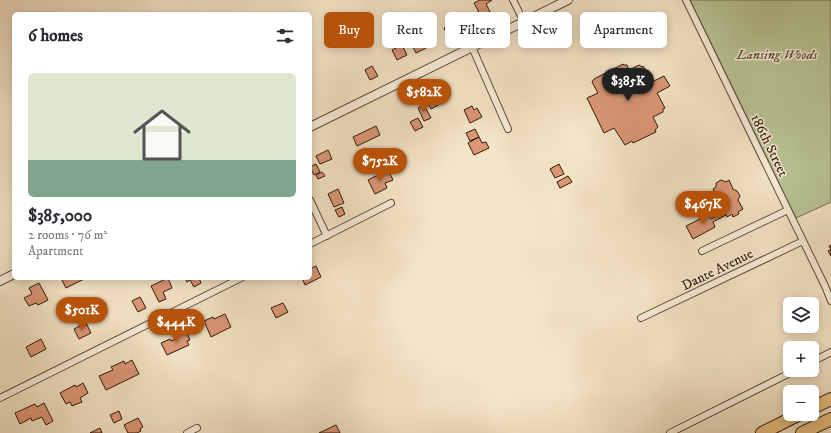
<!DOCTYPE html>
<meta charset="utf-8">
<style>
body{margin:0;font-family:"IM FELL DW Pica",serif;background:#f2f2f3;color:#2b2b33;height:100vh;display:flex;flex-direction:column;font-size:15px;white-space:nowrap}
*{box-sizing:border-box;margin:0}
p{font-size:13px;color:#7c7c81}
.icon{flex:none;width:22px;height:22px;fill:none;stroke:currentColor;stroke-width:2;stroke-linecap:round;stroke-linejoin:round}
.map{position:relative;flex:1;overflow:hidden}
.details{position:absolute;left:12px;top:12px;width:300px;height:268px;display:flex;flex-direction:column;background:#fff;border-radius:6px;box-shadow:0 2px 10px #0003}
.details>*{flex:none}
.guide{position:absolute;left:324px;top:12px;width:380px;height:36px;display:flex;gap:8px}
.controls{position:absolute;left:783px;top:297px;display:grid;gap:8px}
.controls a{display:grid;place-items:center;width:36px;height:36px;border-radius:6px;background:#fff;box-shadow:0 2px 10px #0003;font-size:20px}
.price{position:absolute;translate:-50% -34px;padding:0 9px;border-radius:14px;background:#b45309;color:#fff;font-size:13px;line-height:26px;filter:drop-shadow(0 1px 2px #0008)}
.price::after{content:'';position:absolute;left:50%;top:24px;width:12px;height:9px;margin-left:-6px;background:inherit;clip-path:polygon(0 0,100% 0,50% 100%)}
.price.current{background:#222;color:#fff}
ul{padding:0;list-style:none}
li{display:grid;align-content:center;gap:8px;height:212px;padding:0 16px}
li+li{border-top:1px solid #e1e1e2}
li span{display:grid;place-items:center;height:124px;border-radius:6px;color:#555}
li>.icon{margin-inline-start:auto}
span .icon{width:72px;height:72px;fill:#fffc;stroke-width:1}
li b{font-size:17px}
h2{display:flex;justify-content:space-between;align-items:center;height:48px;padding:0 16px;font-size:17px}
.chip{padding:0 14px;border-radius:6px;background:#fff;box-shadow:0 2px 10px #0003;font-size:14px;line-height:36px}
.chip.current{background:#b45309;color:#fff}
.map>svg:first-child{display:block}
.green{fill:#b9c597;stroke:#746e4f}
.building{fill:#dc9776;stroke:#2f1707}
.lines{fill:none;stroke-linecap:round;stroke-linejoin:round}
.minor-casing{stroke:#604a37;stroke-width:8}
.tertiary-casing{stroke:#604a37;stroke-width:10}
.motorway-casing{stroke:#2f1707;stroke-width:14}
.minor{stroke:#f8edda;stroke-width:6}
.tertiary{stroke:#f8edda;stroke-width:8}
.motorway{stroke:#eac283;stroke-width:12}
.labels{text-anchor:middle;stroke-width:3;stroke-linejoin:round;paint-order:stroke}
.park-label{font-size:14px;font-style:italic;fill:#584b32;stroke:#f8edda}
.street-label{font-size:14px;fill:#2f1707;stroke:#f8edda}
</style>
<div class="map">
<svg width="831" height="433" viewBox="0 0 831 433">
<rect width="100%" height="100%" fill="#f4e4c6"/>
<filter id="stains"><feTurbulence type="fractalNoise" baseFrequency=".005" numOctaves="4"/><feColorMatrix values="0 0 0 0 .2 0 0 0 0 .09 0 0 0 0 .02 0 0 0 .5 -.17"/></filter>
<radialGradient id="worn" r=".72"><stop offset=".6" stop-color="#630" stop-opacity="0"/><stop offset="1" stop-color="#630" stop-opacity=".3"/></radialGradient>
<path class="green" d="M 690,0 L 831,0 L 831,202 L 796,218 Z"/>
<path class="building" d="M 480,0 L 492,0 L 486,4 L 490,12 L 481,16 L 474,3 Z
M 409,16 L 414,27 L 405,31 L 400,20 Z
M 451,25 L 457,37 L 450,41 L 444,28 Z
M 390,32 L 394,40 L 387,44 L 383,36 Z
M 418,33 L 422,39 L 426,37 L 429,43 L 425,45 L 426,48 L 416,53 L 411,43 L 415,40 L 413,36 Z
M 402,45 L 407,55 L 397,60 L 392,50 Z
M 623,64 L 624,65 L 627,65 L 629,70 L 639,65 L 642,67 L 643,66 L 652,82 L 664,76 L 670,86 L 657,93 L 665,108 L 663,109 L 663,112 L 653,117 L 658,127 L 655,130 L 656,132 L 633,143 L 632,141 L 625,145 L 614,128 L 604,133 L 587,98 L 598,93 L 592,82 L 594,79 Z
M 372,66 L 378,76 L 370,80 L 365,70 Z
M 439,93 L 444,102 L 431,109 L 426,100 Z
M 424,105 L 431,118 L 424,121 L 418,108 Z
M 472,106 L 474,110 L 477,108 L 482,117 L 470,123 L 464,110 Z
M 418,118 L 423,127 L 415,131 L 410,122 Z
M 376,126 L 380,135 L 357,146 L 353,137 Z
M 475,129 L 479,137 L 470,141 L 466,133 Z
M 479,137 L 482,143 L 486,142 L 489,148 L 474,155 L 468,143 Z
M 328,150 L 332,159 L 320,164 L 316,156 Z
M 316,164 L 320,172 L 314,175 L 310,167 Z
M 559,164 L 564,174 L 555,178 L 550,169 Z
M 388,170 L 393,180 L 385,183 L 387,188 L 375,194 L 368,180 Z
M 322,172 L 325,176 L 318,179 L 316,175 Z
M 568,176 L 572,182 L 560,188 L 557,182 Z
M 721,180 L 726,182 L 729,180 L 733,189 L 737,191 L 740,196 L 738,200 L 743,209 L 738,212 L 739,214 L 733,217 L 732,214 L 727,217 L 721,206 L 717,206 L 715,202 L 717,197 L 713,189 L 716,187 L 716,183 Z
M 338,189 L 344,203 L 334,207 L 328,194 Z
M 342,207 L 345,214 L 339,217 L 335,210 Z
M 724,212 L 726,215 L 713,222 L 715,227 L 693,239 L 686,226 L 708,215 L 711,219 Z
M 831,245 L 831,256 L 828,251 L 831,250 L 829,246 Z
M 316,266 L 321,277 L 305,285 L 302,278 L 310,278 L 310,269 Z
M 61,278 L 86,278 L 66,288 Z
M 168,278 L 172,288 L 163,292 L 166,299 L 159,302 L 151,286 Z
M 185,278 L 199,278 L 201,283 L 194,287 L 190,280 L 187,282 Z
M 39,283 L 48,300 L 38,305 L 36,303 L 29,306 L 24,298 L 32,294 L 29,288 Z
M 140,297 L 146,308 L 138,312 L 132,301 Z
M 283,303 L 288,312 L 276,318 L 271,308 Z
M 225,314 L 231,327 L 211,337 L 204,321 L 213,317 L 214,319 Z
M 86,323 L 91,333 L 79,339 L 74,329 Z
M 186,331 L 190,340 L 187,341 L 189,345 L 167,355 L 161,343 L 170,339 L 171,341 L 175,339 L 174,337 Z
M 41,339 L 46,349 L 31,357 L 26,347 Z
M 132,360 L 139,374 L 106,390 L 99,376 L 113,370 L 111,367 L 124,361 L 125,364 Z
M 83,383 L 88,393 L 80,398 L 82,402 L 72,406 L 70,402 L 66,404 L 60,393 L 75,385 L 76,387 Z
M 44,403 L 53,421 L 46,425 L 42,417 L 32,421 L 31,418 L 20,424 L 15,413 L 35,404 L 37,407 Z
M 119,411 L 122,419 L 114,423 L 110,415 Z
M 138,418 L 143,427 L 140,429 L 141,431 L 137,433 L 128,433 L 124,425 Z
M 336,425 L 340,433 L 319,433 Z
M 100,428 L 102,433 L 90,433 Z"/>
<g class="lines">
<defs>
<path id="minor" d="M 513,0 L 524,22
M 686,0 L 825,286 L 831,301
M 472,47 L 508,129
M 310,200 L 327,236
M 310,244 L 391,203
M 702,251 L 788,210
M 641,318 L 803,241
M 812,362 L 831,352
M 0,398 L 241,278
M 187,433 L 197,428
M 670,433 L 796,370"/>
<path id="tertiary" d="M 310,127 L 568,0
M 0,281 L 14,274"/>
<path id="motorway" d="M 812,408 L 831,399
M 762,433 L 800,414
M 802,433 L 831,419"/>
</defs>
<use href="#minor" class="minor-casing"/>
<use href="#tertiary" class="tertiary-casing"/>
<use href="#motorway" class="motorway-casing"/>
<use href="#minor" class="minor"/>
<use href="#tertiary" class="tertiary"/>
<use href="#motorway" class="motorway"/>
</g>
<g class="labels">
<g class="park-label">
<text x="777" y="59">Lansing Woods</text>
</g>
<g class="street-label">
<text transform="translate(770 145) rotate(64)" y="5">186th Street</text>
<text transform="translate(717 269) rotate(-26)" y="5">Dante Avenue</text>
</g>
</g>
<rect width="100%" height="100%" filter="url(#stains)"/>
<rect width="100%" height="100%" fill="url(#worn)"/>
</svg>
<div class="controls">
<a><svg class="icon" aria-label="layers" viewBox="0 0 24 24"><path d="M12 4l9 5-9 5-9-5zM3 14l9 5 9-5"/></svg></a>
<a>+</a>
<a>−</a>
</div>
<b class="price current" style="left:628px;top:102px">$385K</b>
<b class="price" style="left:424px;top:113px">$582K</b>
<b class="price" style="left:380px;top:182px">$752K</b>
<b class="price" style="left:703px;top:225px">$467K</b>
<b class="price" style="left:82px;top:331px">$501K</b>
<b class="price" style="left:176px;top:343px">$444K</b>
<div class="guide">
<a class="chip current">Buy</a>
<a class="chip">Rent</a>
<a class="chip">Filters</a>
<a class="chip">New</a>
<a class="chip">Apartment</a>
</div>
<section class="details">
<h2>6 homes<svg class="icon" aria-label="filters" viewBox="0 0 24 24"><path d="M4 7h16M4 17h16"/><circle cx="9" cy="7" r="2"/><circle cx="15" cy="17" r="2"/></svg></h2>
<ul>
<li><span style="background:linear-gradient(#dfe7d0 70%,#7fa58c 0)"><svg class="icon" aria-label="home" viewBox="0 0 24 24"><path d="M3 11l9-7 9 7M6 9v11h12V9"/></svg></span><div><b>$385,000</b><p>2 rooms · 76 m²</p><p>Apartment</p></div></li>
</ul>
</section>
</div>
